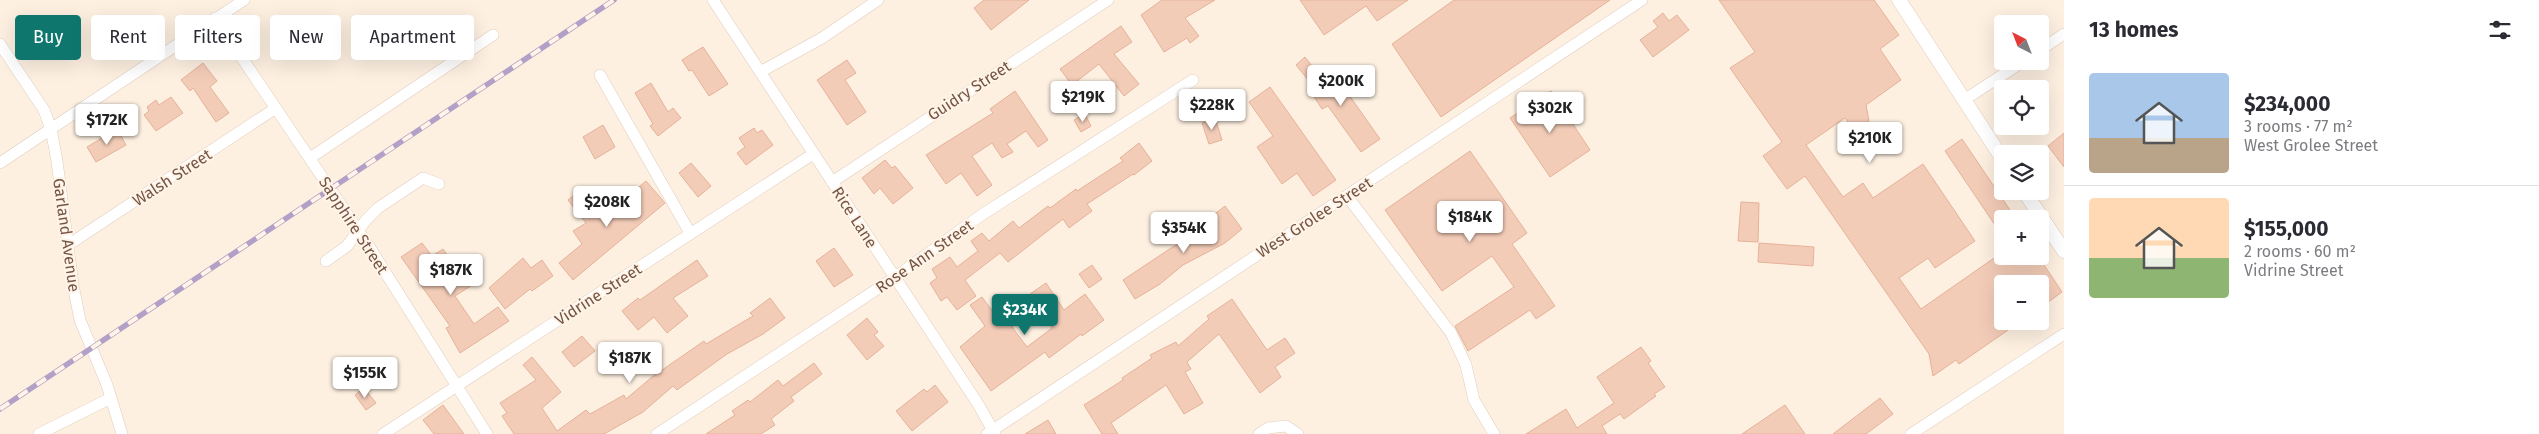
<!DOCTYPE html>
<meta charset="utf-8">
<style>
body{margin:0;font-family:"Fira Sans",sans-serif;background:#f2f2f3;color:#2b2b33;height:100vh;display:flex;flex-direction:column;font-size:19px;white-space:nowrap}
*{box-sizing:border-box;margin:0}
p{font-size:16px;color:#7c7c81}
.icon{flex:none;width:28px;height:28px;fill:none;stroke:currentColor;stroke-width:2;stroke-linecap:round;stroke-linejoin:round}
.map{position:relative;flex:1;overflow:hidden}
.sheet{display:flex;flex-direction:column;background:#fff;width:475px}
.sheet>*{flex:none}
.banner{position:absolute;left:15px;top:15px;width:475px;height:45px;display:flex;gap:10px}
.needle{width:32px;rotate:318deg}
.fabs{position:absolute;left:1994px;top:15px;display:grid;gap:10px}
.fabs a{display:grid;place-items:center;width:55px;height:55px;border-radius:5px;background:#fff;box-shadow:0 5px 20px #0002;font-size:25px}
.price{position:absolute;translate:-50% -42px;padding:0 11px;border-radius:5px;background:#fff;color:#222;font-size:16px;line-height:32px;filter:drop-shadow(0 1px 2px #0008)}
.price::after{content:'';position:absolute;left:50%;top:30px;width:15px;height:11px;margin-left:-8px;background:inherit;clip-path:polygon(0 0,100% 0,50% 100%)}
.price.active{background:#0f766e;color:#fff}
ul{padding:0;list-style:none}
li{display:flex;align-items:center;gap:15px;height:125px;padding:0 25px}
li+li{border-top:1px solid #e1e1e2}
li span{display:grid;place-items:center;flex:none;width:140px;height:100px;border-radius:5px;color:#555}
li>.icon{margin-inline-start:auto}
span .icon{width:60px;height:60px;fill:#fffc;stroke-width:1}
li b{font-size:21px}
h2{display:flex;justify-content:space-between;align-items:center;height:60px;padding:0 25px;font-size:21px}
.tag{padding:0 18px;border-radius:5px;background:#fff;box-shadow:0 5px 20px #0002;font-size:18px;line-height:45px}
.tag.active{background:#0f766e;color:#fff}
main{display:flex;flex:1;min-height:0}
.map>svg:first-child{display:block}
.building{fill:#f3ccb8;stroke:#e6b198}
.lines{fill:none;stroke-linecap:round;stroke-linejoin:round}
.minor-casing{stroke:#e1ccbd;stroke-width:12}
.tertiary-casing{stroke:#e1ccbd;stroke-width:15}
.minor{stroke:#fff;stroke-width:11}
.tertiary{stroke:#fff;stroke-width:14}
.rail-casing{stroke:#b2a0c6;stroke-width:5.5}
.rail{stroke:#fff4e7;stroke-width:4;stroke-dasharray:11;stroke-linecap:butt}
.labels{text-anchor:middle;stroke-width:4;stroke-linejoin:round;paint-order:stroke}
.street-label{font-size:16px;fill:#745547;stroke:#fff4e7}
</style>
<main>
<div class="map">
<svg width="2064" height="434" viewBox="0 0 2064 434">
<rect width="100%" height="100%" fill="#fdf0e1"/>
<path class="building" d="M 984,0 L 1029,0 L 991,30 L 974,8 Z
M 1162,0 L 1215,0 L 1185,18 L 1199,36 L 1190,43 L 1187,38 L 1164,52 L 1141,15 Z
M 1300,0 L 1408,0 L 1377,21 L 1366,6 L 1324,35 Z
M 1454,0 L 1610,0 L 1441,117 L 1392,44 Z
M 1719,0 L 1874,0 L 1899,35 L 1880,49 L 1901,80 L 1866,105 L 1869,121 L 1855,131 L 1845,118 L 1806,145 L 1843,197 L 1863,183 L 1873,198 L 1923,164 L 1975,241 L 1935,268 L 1928,258 L 1899,278 L 1921,309 L 1997,256 L 2038,256 L 2062,292 L 2040,308 L 2040,284 L 2002,284 L 2002,321 L 2021,321 L 1959,364 L 1956,360 L 1933,376 L 1929,354 L 1805,176 L 1787,189 L 1763,156 L 1782,142 L 1730,68 L 1755,52 Z
M 1663,13 L 1669,21 L 1677,15 L 1689,30 L 1653,57 L 1640,40 L 1658,27 L 1653,21 Z
M 125,16 L 135,31 L 108,50 L 97,34 Z
M 1121,26 L 1132,42 L 1114,54 L 1139,84 L 1124,96 L 1099,64 L 1072,85 L 1060,69 Z
M 703,47 L 728,84 L 709,96 L 692,70 L 689,71 L 682,60 Z
M 1305,57 L 1327,85 L 1337,78 L 1380,139 L 1361,152 L 1328,106 L 1322,109 L 1313,95 L 1318,92 L 1296,65 Z
M 847,60 L 856,73 L 845,80 L 866,112 L 847,125 L 817,80 Z
M 203,63 L 217,81 L 210,87 L 229,113 L 216,122 L 193,88 L 190,91 L 181,80 Z
M 651,83 L 668,112 L 673,108 L 681,118 L 658,136 L 650,126 L 653,124 L 635,93 Z
M 1270,87 L 1336,180 L 1313,196 L 1297,173 L 1282,184 L 1257,147 L 1273,136 L 1249,102 Z
M 1015,91 L 1048,140 L 1038,147 L 1026,131 L 1007,144 L 1013,152 L 1002,158 L 992,143 L 972,156 L 992,185 L 977,196 L 961,173 L 946,184 L 926,155 L 993,113 L 990,109 Z
M 1551,91 L 1590,150 L 1550,177 L 1510,118 Z
M 171,97 L 183,113 L 156,131 L 144,115 L 149,111 L 147,107 L 156,100 L 159,105 Z
M 1085,114 L 1091,126 L 1081,132 L 1074,120 Z
M 1215,118 L 1222,140 L 1209,144 L 1202,123 Z
M 603,125 L 615,147 L 595,159 L 583,137 Z
M 754,128 L 757,133 L 762,130 L 773,145 L 746,165 L 737,153 L 745,147 L 739,138 Z
M 117,129 L 126,145 L 96,162 L 87,147 Z
M 2064,133 L 2064,167 L 2048,146 Z
M 1962,139 L 2014,216 L 2002,219 L 2002,224 L 1997,228 L 1945,151 Z
M 1139,143 L 1152,161 L 1134,175 L 1133,174 L 1087,204 L 1092,211 L 1069,228 L 1063,219 L 1008,262 L 1000,253 L 965,280 L 976,296 L 957,310 L 947,297 L 941,301 L 930,283 L 937,278 L 932,269 L 950,257 L 957,267 L 978,251 L 971,241 L 982,233 L 989,241 L 1013,221 L 1019,228 L 1048,206 L 1050,208 L 1076,189 L 1077,191 L 1123,161 L 1120,158 Z
M 1470,151 L 1527,233 L 1512,244 L 1555,306 L 1536,319 L 1530,310 L 1468,351 L 1455,326 L 1514,287 L 1492,256 L 1442,291 L 1385,210 Z
M 885,160 L 892,168 L 895,166 L 913,188 L 893,204 L 880,188 L 874,194 L 862,178 Z
M 691,163 L 711,186 L 698,197 L 679,173 Z
M 646,181 L 665,203 L 573,280 L 559,263 L 582,244 L 573,231 L 586,223 L 568,200 L 578,192 L 605,226 L 632,203 L 627,197 Z
M 1741,202 L 1759,203 L 1758,242 L 1738,241 Z
M 1225,206 L 1242,229 L 1225,243 L 1183,265 L 1160,284 L 1135,299 L 1123,280 L 1171,248 L 1212,226 L 1207,220 Z
M 422,243 L 432,256 L 443,249 L 459,272 L 462,269 L 472,285 L 455,296 L 474,324 L 498,307 L 509,321 L 460,353 L 446,328 L 450,326 L 401,257 Z
M 1759,243 L 1814,247 L 1813,266 L 1758,262 Z
M 834,248 L 853,275 L 834,287 L 816,261 Z
M 523,258 L 531,268 L 542,260 L 553,276 L 532,291 L 530,289 L 505,309 L 489,288 Z
M 697,260 L 708,276 L 673,298 L 688,316 L 667,333 L 654,317 L 638,330 L 622,311 L 638,298 L 640,300 Z
M 1092,265 L 1102,279 L 1089,288 L 1079,274 Z
M 1046,283 L 1064,310 L 1085,294 L 1104,320 L 1082,336 L 1081,334 L 1049,358 L 1045,352 L 991,391 L 960,347 L 985,326 L 970,305 L 982,297 L 998,319 L 1012,309 L 1020,321 L 1012,327 L 1027,347 L 1052,328 L 1030,294 Z
M 770,298 L 785,318 L 763,334 L 727,354 L 677,390 L 673,386 L 643,412 L 604,434 L 514,434 L 502,416 L 507,413 L 500,403 L 536,380 L 523,365 L 532,357 L 561,392 L 542,408 L 557,431 L 586,410 L 590,414 L 624,395 L 626,399 L 652,377 L 704,341 L 706,344 L 753,316 L 750,313 Z
M 1232,299 L 1267,350 L 1285,338 L 1295,353 L 1275,367 L 1281,377 L 1260,393 L 1219,334 L 1187,362 L 1191,369 L 1185,372 L 1203,403 L 1184,414 L 1166,385 L 1111,423 L 1118,434 L 1102,434 L 1084,405 L 1123,380 L 1122,378 L 1152,358 L 1150,355 L 1176,342 L 1178,346 L 1209,319 L 1207,316 Z
M 867,318 L 878,332 L 874,335 L 884,346 L 867,360 L 847,335 Z
M 582,336 L 595,351 L 574,367 L 562,352 Z
M 1641,347 L 1651,361 L 1648,363 L 1665,387 L 1654,394 L 1656,396 L 1624,419 L 1620,414 L 1602,426 L 1607,434 L 1526,434 L 1566,409 L 1577,428 L 1614,403 L 1597,377 Z
M 814,363 L 822,374 L 791,397 L 794,401 L 771,419 L 775,425 L 761,434 L 706,434 L 735,415 L 732,411 L 748,400 L 750,402 L 778,380 L 783,386 Z
M 935,385 L 948,402 L 912,431 L 896,411 L 924,389 L 927,392 Z
M 364,388 L 376,403 L 366,410 L 355,395 Z
M 1880,398 L 1893,414 L 1866,434 L 1833,434 Z
M 443,405 L 464,434 L 434,434 L 423,420 Z
M 1785,405 L 1805,434 L 1742,434 Z
M 1048,420 L 1056,434 L 1025,434 Z"/>
<g class="lines">
<defs>
<path id="minor" d="M 713,0 L 978,404 L 995,434
M 215,18 L 370,248 L 487,434
M 0,44 L 44,110 L 51,129 L 57,161 L 73,285 L 80,320 L 107,385 L 122,434
M 2040,50 L 2064,34
M 760,72 L 822,38 L 878,0
M 600,75 L 690,233
M 1964,100 L 2024,61
M 310,158 L 493,35
M 0,163 L 244,0
M 832,182 L 1108,0
M 1347,196 L 1451,333 L 1466,365 L 1474,400 L 1494,434
M 68,245 L 276,108
M 326,261 L 347,246 L 366,220 L 378,208 L 423,178 L 439,184
M 39,434 L 111,398
M 383,434 L 813,154
M 657,434 L 894,278 L 983,214 L 1193,80
M 987,434 L 1642,0
M 1259,434 L 1268,428 L 1286,426 L 1298,434
M 1911,434 L 2064,334"/>
<path id="tertiary" d="M 1899,0 L 2002,158
M 2024,191 L 2064,251"/>
</defs>
<use href="#minor" class="minor-casing"/>
<use href="#tertiary" class="tertiary-casing"/>
<use href="#minor" class="minor"/>
<use href="#tertiary" class="tertiary"/>
<defs>
<path id="rail" d="M 0,409 L 614,0"/>
</defs>
<use href="#rail" class="rail-casing"/>
<use href="#rail" class="rail"/>
</g>
<g class="labels">
<g class="street-label">
<text transform="translate(969 90) rotate(-33)" y="6">Guidry Street</text>
<text transform="translate(172 177) rotate(-33)" y="6">Walsh Street</text>
<text transform="translate(855 217) rotate(57)" y="6">Rice Lane</text>
<text transform="translate(1314 217) rotate(-33)" y="6">West Grolee Street</text>
<text transform="translate(354 225) rotate(57)" y="6">Sapphire Street</text>
<text transform="translate(67 235) rotate(82)" y="6">Garland Avenue</text>
<text transform="translate(924 256) rotate(-35)" y="6">Rose Ann Street</text>
<text transform="translate(598 294) rotate(-33)" y="6">Vidrine Street</text>
</g>
</g>
</svg>
<div class="fabs">
<a><svg class="needle" viewBox="-14 -14 28 28"><path d="M0-13l5 13h-10z" fill="#e53935"/><path d="M0 13l5-13h-10z" fill="#7c7c81"/></svg></a>
<a><svg class="icon" aria-label="locate" viewBox="0 0 24 24"><circle cx="12" cy="12" r="6"/><path d="M12 2v4M12 18v4M2 12h4M18 12h4"/></svg></a>
<a><svg class="icon" aria-label="layers" viewBox="0 0 24 24"><path d="M12 4l9 5-9 5-9-5zM3 14l9 5 9-5"/></svg></a>
<a>+</a>
<a>−</a>
</div>
<b class="price" style="left:1341px;top:107px">$200K</b>
<b class="price" style="left:1083px;top:123px">$219K</b>
<b class="price" style="left:1212px;top:131px">$228K</b>
<b class="price" style="left:1550px;top:134px">$302K</b>
<b class="price" style="left:107px;top:146px">$172K</b>
<b class="price" style="left:1870px;top:164px">$210K</b>
<b class="price" style="left:607px;top:228px">$208K</b>
<b class="price" style="left:1470px;top:243px">$184K</b>
<b class="price" style="left:1184px;top:254px">$354K</b>
<b class="price" style="left:451px;top:296px">$187K</b>
<b class="price active" style="left:1025px;top:336px">$234K</b>
<b class="price" style="left:630px;top:384px">$187K</b>
<b class="price" style="left:365px;top:399px">$155K</b>
<div class="banner">
<a class="tag active">Buy</a>
<a class="tag">Rent</a>
<a class="tag">Filters</a>
<a class="tag">New</a>
<a class="tag">Apartment</a>
</div>
</div>
<section class="sheet">
<h2>13 homes<svg class="icon" aria-label="filters" viewBox="0 0 24 24"><path d="M4 7h16M4 17h16"/><circle cx="9" cy="7" r="2"/><circle cx="15" cy="17" r="2"/></svg></h2>
<ul>
<li><span style="background:linear-gradient(#a9c7e8 65%,#b9a48a 0)"><svg class="icon" aria-label="home" viewBox="0 0 24 24"><path d="M3 11l9-7 9 7M6 9v11h12V9"/></svg></span><div><b>$234,000</b><p>3 rooms · 77 m²</p><p>West Grolee Street</p></div></li>
<li><span style="background:linear-gradient(#ffd9b3 60%,#8fb573 0)"><svg class="icon" aria-label="home" viewBox="0 0 24 24"><path d="M3 11l9-7 9 7M6 9v11h12V9"/></svg></span><div><b>$155,000</b><p>2 rooms · 60 m²</p><p>Vidrine Street</p></div></li>
</ul>
</section>
</main>
